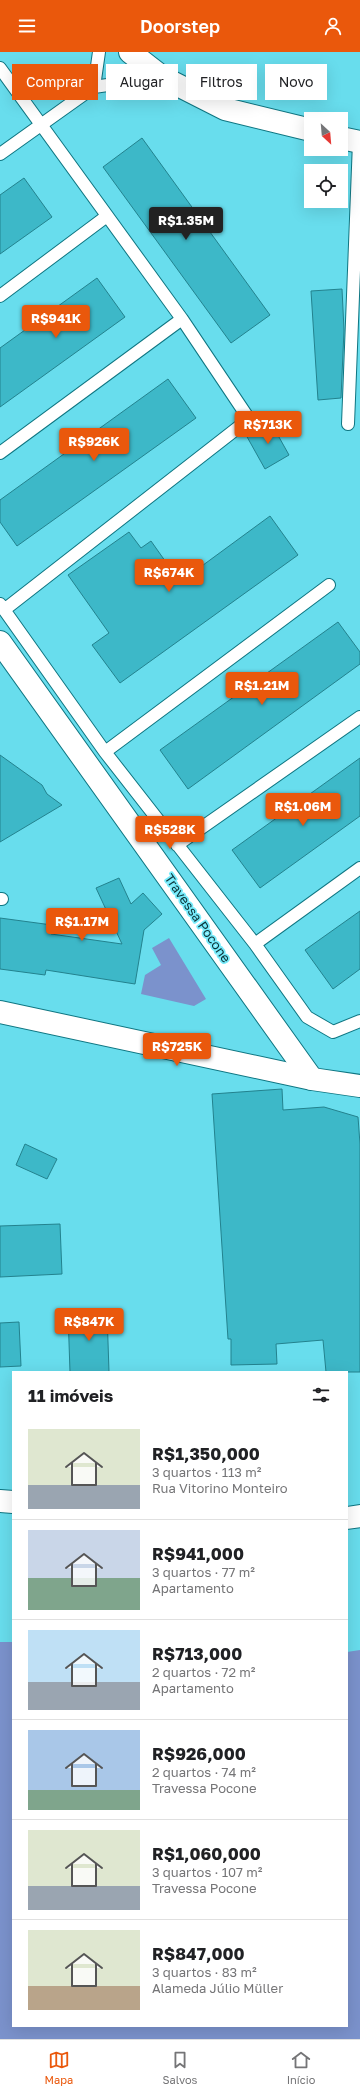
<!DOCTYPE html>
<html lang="pt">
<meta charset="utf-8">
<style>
body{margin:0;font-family:"Golos Text",sans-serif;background:#f2f2f2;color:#202124;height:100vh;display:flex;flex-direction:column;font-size:15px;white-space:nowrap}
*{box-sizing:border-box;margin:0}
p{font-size:13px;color:#757577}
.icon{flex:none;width:22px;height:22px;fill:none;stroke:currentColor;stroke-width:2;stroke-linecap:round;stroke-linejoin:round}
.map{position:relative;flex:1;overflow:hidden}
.panel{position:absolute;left:12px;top:1319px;width:336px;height:656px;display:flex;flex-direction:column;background:#fff;border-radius:0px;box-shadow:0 4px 16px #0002}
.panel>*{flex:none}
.banner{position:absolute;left:12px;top:12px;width:336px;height:36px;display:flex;gap:8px}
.needle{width:26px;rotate:154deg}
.fabs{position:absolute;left:304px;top:60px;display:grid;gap:8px}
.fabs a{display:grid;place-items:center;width:44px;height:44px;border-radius:0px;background:#fff;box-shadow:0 4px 16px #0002;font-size:20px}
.price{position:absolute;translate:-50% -34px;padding:0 9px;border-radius:4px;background:#ea580c;color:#fff;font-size:13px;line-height:26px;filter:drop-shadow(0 1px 2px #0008)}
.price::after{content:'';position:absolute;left:50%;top:24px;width:12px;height:9px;margin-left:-6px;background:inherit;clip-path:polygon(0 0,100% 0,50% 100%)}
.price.selected{background:#222;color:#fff}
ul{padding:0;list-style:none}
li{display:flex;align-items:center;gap:12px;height:100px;padding:0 16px}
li+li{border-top:1px solid #e0e0e0}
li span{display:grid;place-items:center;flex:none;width:112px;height:80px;border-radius:0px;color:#555}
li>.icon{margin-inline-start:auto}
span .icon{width:48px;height:48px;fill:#fffc;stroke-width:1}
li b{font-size:17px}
h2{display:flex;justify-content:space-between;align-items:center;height:48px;padding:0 16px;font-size:17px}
.pill{padding:0 14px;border-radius:0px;background:#fff;box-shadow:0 4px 16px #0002;font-size:14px;line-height:36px}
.pill.selected{background:#ea580c;color:#fff}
header{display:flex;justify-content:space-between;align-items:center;height:52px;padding:0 16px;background:#ea580c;color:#fff;font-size:18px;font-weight:600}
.menu{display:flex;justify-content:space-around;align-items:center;height:56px;border-top:1px solid #e0e0e0;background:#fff;font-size:11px;color:#757577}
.menu a{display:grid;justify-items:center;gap:2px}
.menu .selected{color:#ea580c}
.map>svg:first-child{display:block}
.water{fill:#7b92cc}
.building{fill:#3db8c8;stroke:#23828e}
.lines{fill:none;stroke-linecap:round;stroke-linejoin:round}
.service-casing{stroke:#0f7682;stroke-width:14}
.minor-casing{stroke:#0f7682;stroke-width:24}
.secondary-casing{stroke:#0f7682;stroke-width:24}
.service{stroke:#fff;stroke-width:12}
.minor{stroke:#fff;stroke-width:22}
.secondary{stroke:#fff;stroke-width:22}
.labels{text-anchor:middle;stroke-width:3.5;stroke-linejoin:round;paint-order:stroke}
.street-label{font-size:13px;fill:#0b3237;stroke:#77ebfb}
</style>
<header><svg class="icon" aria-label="menu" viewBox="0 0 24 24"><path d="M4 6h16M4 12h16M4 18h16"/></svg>Doorstep<svg class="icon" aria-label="person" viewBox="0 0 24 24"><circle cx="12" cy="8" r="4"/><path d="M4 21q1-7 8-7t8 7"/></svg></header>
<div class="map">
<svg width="360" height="1987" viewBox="0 0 360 1987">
<rect width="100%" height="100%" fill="#68dded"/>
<path class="water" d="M 169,886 L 206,947 L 194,954 L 141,942 L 145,923 L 161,913 L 152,896 Z
M 0,1590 L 13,1590 L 13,1974 L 347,1974 L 347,1600 L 360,1598 L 360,1987 L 0,1987 Z"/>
<path class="building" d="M 142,86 L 270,263 L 231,291 L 103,115 Z
M 24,126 L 52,165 L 0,202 L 0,143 Z
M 97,226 L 125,265 L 0,355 L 0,296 Z
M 342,237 L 344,278 L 341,346 L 318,348 L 311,239 Z
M 168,327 L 196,366 L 17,494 L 0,470 L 0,448 Z
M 270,369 L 289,403 L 265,417 L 246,383 Z
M 270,464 L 298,503 L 120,631 L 92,593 L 109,581 L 68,523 L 129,480 L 141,496 L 151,489 L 180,530 Z
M 338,570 L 360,600 L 360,612 L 188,737 L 160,698 Z
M 0,703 L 42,733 L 47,742 L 62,753 L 0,790 Z
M 360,706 L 360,764 L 260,836 L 232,798 Z
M 119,826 L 131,852 L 143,841 L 162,862 L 144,878 L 135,932 L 46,918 L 45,923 L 0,917 L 0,866 L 52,873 L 51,882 L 122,892 L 96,836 Z
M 360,859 L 360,917 L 333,937 L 305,898 Z
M 282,1037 L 283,1058 L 324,1055 L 358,1065 L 360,1092 L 360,1320 L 326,1320 L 323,1288 L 276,1292 L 277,1312 L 231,1313 L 231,1287 L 228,1287 L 212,1042 Z
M 25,1092 L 57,1107 L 47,1127 L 16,1113 Z
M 60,1172 L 62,1222 L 0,1225 L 0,1174 Z
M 107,1260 L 109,1320 L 70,1320 L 68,1261 Z
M 19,1270 L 21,1314 L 0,1315 L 0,1271 Z"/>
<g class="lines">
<defs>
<path id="service" d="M 0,16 L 182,267 L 249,367 L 4,558
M 94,35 L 99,0
M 0,102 L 94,35 L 162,25
M 0,244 L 107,164
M 348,372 L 359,90
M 0,401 L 182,267
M 0,552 L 105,700 L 255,892 L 307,965 L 333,980 L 360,969
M 105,700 L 329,533
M 177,793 L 360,665
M 0,847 L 2,847
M 255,892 L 360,816"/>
<path id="minor" d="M 130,0 L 162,25 L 225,57 L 311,78
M 341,86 L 360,90
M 0,590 L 312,1027"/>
<path id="secondary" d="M 0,960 L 312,1027 L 360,1034
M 0,1449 L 13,1450
M 347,1466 L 360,1464"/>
</defs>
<use href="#service" class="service-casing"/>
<use href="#minor" class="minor-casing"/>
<use href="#secondary" class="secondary-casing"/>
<use href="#service" class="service"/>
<use href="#minor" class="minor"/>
<use href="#secondary" class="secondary"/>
</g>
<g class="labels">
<g class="street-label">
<text transform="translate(198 866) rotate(55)" y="5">Travessa Pocone</text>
</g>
</g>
</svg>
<div class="fabs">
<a><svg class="needle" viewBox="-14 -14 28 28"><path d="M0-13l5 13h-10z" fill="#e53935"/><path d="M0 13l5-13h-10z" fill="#757577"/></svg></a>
<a><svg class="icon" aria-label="locate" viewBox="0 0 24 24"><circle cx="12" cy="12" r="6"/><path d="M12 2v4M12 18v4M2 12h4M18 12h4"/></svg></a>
</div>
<b class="price selected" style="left:186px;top:189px">R$1.35M</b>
<b class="price" style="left:56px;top:287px">R$941K</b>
<b class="price" style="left:268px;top:393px">R$713K</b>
<b class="price" style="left:94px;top:410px">R$926K</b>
<b class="price" style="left:169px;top:541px">R$674K</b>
<b class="price" style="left:262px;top:654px">R$1.21M</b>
<b class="price" style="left:303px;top:775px">R$1.06M</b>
<b class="price" style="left:170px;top:798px">R$528K</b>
<b class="price" style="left:82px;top:890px">R$1.17M</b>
<b class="price" style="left:177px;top:1015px">R$725K</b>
<b class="price" style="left:89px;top:1290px">R$847K</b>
<div class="banner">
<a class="pill selected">Comprar</a>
<a class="pill">Alugar</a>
<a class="pill">Filtros</a>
<a class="pill">Novo</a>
</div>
<section class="panel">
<h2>11 imóveis<svg class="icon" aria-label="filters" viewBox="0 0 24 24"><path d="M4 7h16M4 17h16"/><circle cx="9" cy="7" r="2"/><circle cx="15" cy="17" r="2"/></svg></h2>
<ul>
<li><span style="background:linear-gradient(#dfe7d0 70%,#9aa5b1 0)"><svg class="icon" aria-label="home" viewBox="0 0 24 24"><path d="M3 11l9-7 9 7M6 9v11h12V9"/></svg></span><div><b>R$1,350,000</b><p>3 quartos · 113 m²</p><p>Rua Vitorino Monteiro</p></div></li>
<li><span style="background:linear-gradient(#c9d6e8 60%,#7fa58c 0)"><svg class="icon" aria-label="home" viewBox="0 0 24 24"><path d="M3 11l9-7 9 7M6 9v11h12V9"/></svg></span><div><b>R$941,000</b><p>3 quartos · 77 m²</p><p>Apartamento</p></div></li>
<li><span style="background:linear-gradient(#bfe0f5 65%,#9aa5b1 0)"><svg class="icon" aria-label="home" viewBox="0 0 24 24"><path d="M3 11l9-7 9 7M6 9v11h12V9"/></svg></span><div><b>R$713,000</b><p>2 quartos · 72 m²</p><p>Apartamento</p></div></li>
<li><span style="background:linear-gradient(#a9c7e8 75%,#7fa58c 0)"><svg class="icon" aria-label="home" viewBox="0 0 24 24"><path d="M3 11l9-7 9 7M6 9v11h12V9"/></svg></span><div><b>R$926,000</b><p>2 quartos · 74 m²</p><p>Travessa Pocone</p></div></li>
<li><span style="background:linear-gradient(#dfe7d0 70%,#9aa5b1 0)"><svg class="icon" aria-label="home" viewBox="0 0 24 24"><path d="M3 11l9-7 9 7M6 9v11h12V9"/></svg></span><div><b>R$1,060,000</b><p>3 quartos · 107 m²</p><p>Travessa Pocone</p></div></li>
<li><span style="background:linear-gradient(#dfe7d0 70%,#b9a48a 0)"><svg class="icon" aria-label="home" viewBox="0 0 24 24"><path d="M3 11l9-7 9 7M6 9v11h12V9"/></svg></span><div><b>R$847,000</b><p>3 quartos · 83 m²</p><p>Alameda Júlio Müller</p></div></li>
</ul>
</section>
</div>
<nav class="menu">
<a class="selected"><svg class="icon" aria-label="map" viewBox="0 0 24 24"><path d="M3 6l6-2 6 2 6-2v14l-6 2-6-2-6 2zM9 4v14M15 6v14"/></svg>Mapa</a>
<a><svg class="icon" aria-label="saved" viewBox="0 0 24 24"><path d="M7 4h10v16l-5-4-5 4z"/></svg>Salvos</a>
<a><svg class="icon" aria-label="home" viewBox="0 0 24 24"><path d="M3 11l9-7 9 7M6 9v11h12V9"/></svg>Início</a>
</nav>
